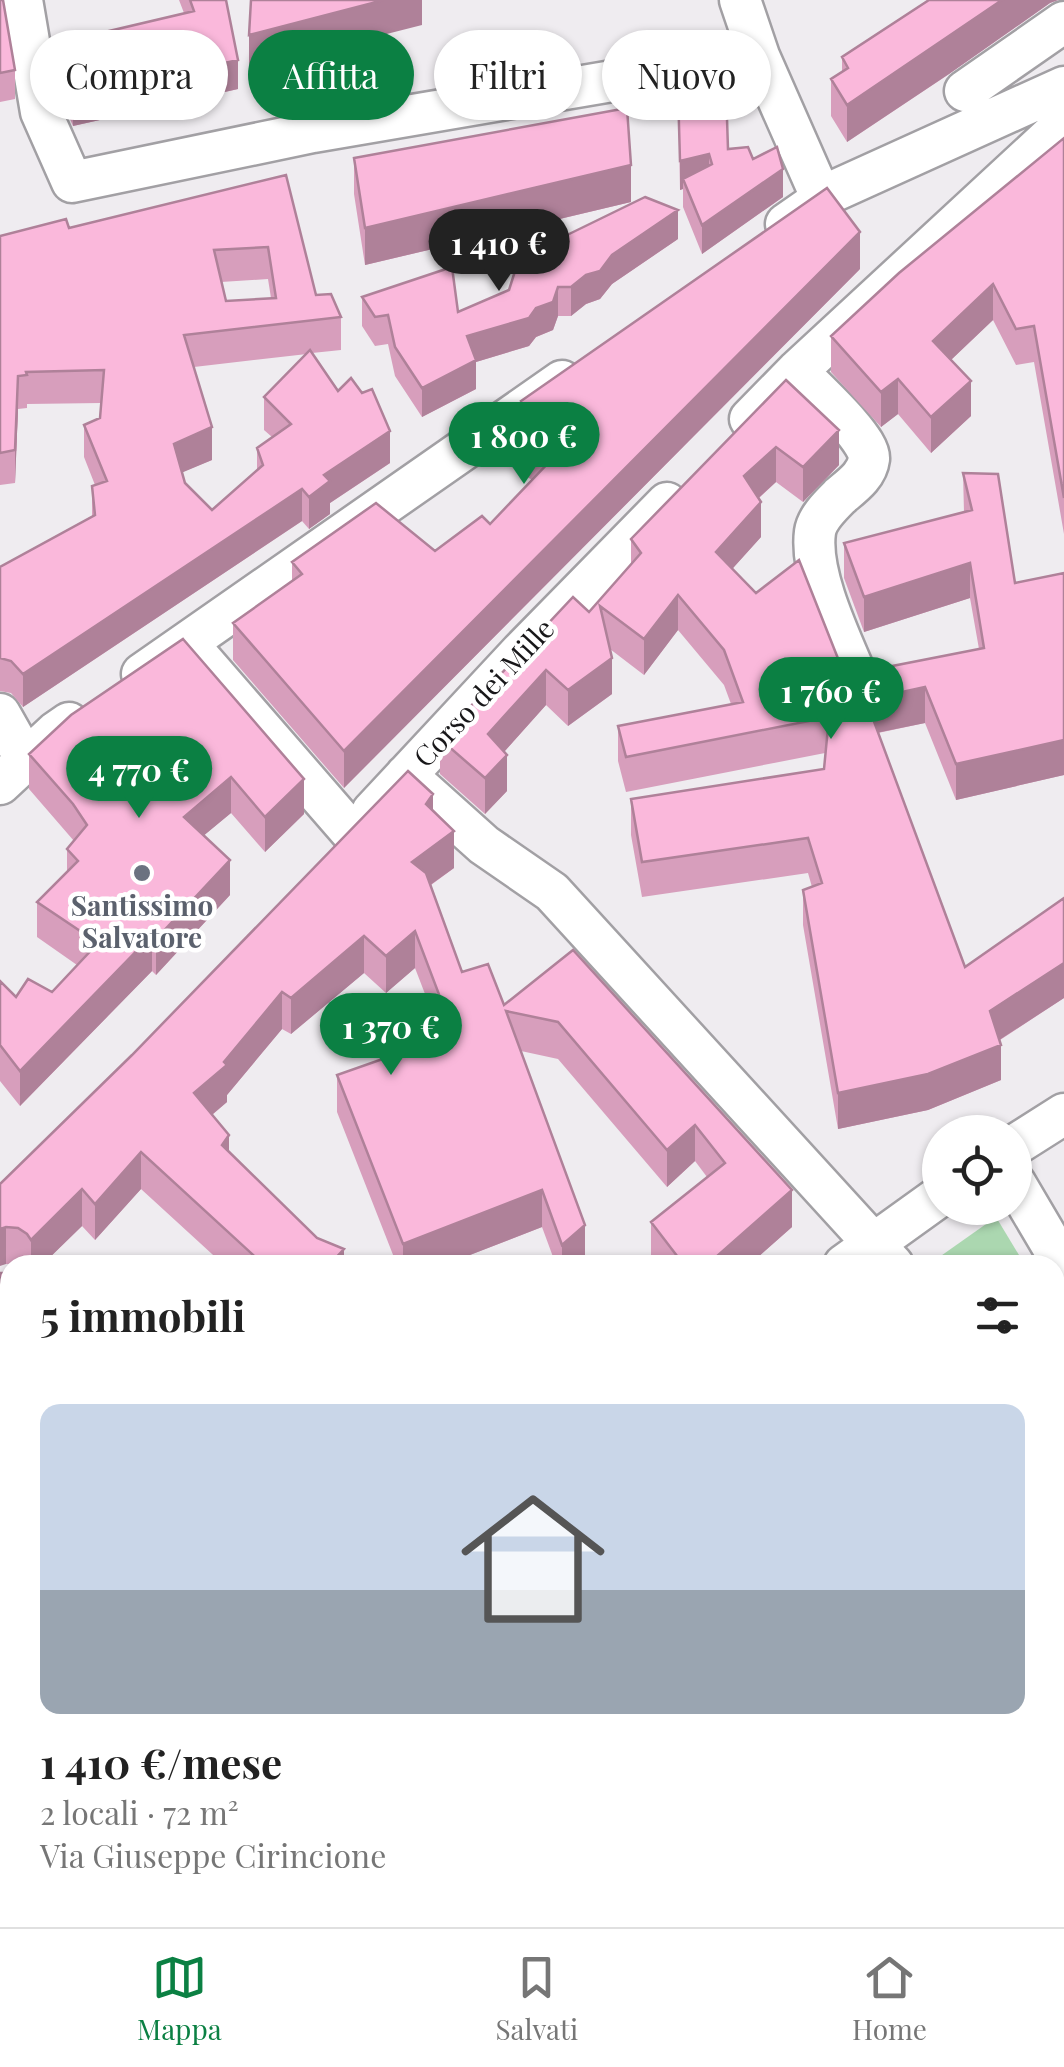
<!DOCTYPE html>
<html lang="it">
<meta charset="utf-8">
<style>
body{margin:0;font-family:"Playfair Display",serif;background:#f2f2f2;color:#222;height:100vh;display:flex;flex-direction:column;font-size:38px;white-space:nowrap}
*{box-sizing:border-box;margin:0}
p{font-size:32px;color:#767676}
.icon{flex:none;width:55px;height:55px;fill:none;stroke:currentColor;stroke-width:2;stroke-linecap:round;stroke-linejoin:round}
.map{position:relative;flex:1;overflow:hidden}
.panel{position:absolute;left:0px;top:1255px;width:1065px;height:672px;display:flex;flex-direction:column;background:#fff;border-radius:30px 30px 0 0;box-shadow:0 2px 8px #0004}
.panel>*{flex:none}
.hud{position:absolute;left:30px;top:30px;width:1005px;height:90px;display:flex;gap:20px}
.buttons{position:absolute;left:922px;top:1115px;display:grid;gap:20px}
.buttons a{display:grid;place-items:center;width:110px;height:110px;border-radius:50%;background:#fff;box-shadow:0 2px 8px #0004;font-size:50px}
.price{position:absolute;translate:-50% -85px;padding:0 22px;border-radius:35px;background:#0b8043;color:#fff;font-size:32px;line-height:65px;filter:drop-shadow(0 2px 5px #0008)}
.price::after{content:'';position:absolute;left:50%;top:60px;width:30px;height:22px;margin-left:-15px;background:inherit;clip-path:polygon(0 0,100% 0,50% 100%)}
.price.active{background:#222;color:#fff}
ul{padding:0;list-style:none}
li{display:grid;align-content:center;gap:20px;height:530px;padding:0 40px}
li span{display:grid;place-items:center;height:310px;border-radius:20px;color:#555}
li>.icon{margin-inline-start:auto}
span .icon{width:180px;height:180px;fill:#fffc;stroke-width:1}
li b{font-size:42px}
h2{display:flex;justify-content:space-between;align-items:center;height:120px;padding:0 40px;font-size:42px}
.pill{padding:0 35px;border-radius:45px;background:#fff;box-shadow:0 2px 8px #0004;font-size:35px;line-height:90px}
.pill.active{background:#0b8043;color:#fff}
.tab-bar{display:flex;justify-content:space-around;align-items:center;height:140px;border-top:2px solid #e0e0e0;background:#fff;font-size:28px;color:#767676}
.tab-bar a{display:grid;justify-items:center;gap:5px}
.tab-bar .active{color:#0b8043}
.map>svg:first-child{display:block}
.green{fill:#abd7b0}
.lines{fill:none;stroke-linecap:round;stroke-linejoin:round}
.minor-casing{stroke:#a2a0a4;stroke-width:45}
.minor{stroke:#fff;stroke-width:40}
.wall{fill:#d79ebc;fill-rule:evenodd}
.shaded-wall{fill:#af8199}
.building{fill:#fab8db;stroke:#af8199;stroke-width:2.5;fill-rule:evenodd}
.worship-dot{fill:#6b7280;stroke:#fff;stroke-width:4}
.labels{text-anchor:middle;stroke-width:9;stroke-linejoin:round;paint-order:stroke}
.street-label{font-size:28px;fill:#181719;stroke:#fff}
.worship-label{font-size:28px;font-weight:bold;fill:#5b616d;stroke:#fff}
</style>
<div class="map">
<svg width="1064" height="1927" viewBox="0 0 1064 1927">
<rect width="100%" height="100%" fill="#efecf0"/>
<path class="green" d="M 996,1217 L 1025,1265 L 928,1265 Z"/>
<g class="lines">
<defs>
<path id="minor" d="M 22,0 L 41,112 L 72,182 L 313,132 L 759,56 L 822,199
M 740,0 L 759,56
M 965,91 L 1064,22
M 786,224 L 832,192 L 1064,87
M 797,371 C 812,387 871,439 869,459 C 867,475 853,485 841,495 C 831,505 817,518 815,532 C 809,577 844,645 861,687
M 750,419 L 797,371 L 1064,124
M 187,643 L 352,833
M 142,674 L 562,381
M 0,714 L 26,760
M 406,775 L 484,845 L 552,892 L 893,1265
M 0,784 L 56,732 L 69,723
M 372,812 L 521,652 L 667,503
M 1015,1145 L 1064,1114
M 1015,1183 L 1064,1266
M 844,1265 L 940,1196
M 1055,1373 L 1064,1362
M 0,1674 L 1,1675
M 620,1918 L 625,1927
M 110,1927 L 115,1918"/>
</defs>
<use href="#minor" class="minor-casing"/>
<use href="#minor" class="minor"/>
</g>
<path class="wall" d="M 0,0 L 15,70 L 15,99 L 0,102 Z
M 179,0 L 226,0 L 238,89 L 73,126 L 64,105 L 58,72 L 58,43 L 184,13 Z
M 929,0 L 1058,0 L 1050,3 L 949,74 L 847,142 L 831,116 L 831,79 L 842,72 L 842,57 Z
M 678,90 L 728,149 L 753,159 L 783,197 L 702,254 L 683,207 L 683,189 L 680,190 Z
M 1064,138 L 1064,534 L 1034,362 L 1016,365 L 993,320 L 951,360 L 971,416 L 931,453 L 898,414 L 881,427 L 831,372 L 831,336 Z
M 354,158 L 631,202 L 365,265 L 354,194 Z
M 286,175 L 316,295 L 341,317 L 341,350 L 312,353 L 390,463 L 330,503 L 330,514 L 309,529 L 302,521 L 23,707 L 11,693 L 0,691 L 0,567 L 92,517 L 92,486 L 95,485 L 84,457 L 84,425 L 100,418 L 101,403 L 27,404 L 27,408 L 18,409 L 15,483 L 0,485 L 0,236 L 69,228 ZM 268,279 L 271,298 L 226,301 L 221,282 ZM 307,354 L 264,397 L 264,430 L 272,437 L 257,448 L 257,471 L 212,510 L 185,483 L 182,472 L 212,460 L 194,367 Z
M 678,239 L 612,284 L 600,299 L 586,304 L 571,316 L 558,316 L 553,330 L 536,337 L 529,346 L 476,362 L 476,389 L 422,417 L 395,376 L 388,344 L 375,346 L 362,326 L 362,297 L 458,312 L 509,290 L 532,270 Z
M 860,269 L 344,788 L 233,660 L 233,623 L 292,581 L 292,562 L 435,551 L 490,524 L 532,480 L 506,463 L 506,426 L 521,407 L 521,401 Z
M 786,380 L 839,465 L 803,502 L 776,482 L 759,498 L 761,537 L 732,569 L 756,593 L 839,661 L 848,671 L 857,675 L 869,674 L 979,649 L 970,598 L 864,632 L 844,578 L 844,543 L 964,512 L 963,473 L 1015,583 L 1064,573 L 1064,775 L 956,800 L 925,723 L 878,733 L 965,967 L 1064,998 L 1000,1040 L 1001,1080 L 928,1110 L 838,1129 L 803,925 L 803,890 L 812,887 L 808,873 L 642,897 L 631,835 L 631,799 L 824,769 L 825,753 L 626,792 L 618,761 L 618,726 L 731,704 L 724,685 L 678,630 L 644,675 L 610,649 L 612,694 L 568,726 L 546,705 L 504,752 L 507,791 L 485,814 L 440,774 L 440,739 L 589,612 L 631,564 L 631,539 Z
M 183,639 L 304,814 L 265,852 L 231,813 L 204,835 L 230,895 L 156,975 L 152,971 L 20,1106 L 0,1081 L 0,981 L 16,997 L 52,992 L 77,965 L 37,937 L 37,902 L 67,872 L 67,849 L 74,841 L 29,789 L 29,754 Z
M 433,811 L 454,868 L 431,885 L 462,972 L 504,1005 L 573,950 L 792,1227 L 749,1265 L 656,1265 L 651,1258 L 651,1222 L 707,1177 L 695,1161 L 667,1187 L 558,1059 L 521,1051 L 585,1261 L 581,1265 L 556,1265 L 542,1227 L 444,1265 L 397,1265 L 337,1112 L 337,1075 L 442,1038 L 415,968 L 386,993 L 364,973 L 291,1034 L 282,1029 L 227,1095 L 227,1102 L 212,1115 L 229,1152 L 344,1265 L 224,1265 L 141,1189 L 95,1240 L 82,1226 L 46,1261 L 54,1265 L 6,1264 L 0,1184 Z
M 1064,1456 L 1062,1676 L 1055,1663 L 1055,1461 Z
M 10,1679 L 10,1715 L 0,1707 L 0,1687 Z
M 241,1918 L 267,1918 L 255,1927 L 247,1927 Z
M 509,1918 L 581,1918 L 586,1927 L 514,1927 Z
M 648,1918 L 833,1918 L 837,1927 L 652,1927 Z
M 900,1918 L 1055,1918 L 1064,1927 L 904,1927 Z"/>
<path class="shaded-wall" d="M 384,0 L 422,0 L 422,25 L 249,69 L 249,35 Z
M 1002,0 L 1058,0 L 1050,3 L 949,74 L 847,142 L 847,105 Z
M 238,60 L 238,89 L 73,126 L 73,97 Z
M 709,154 L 709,183 L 683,179 L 683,189 L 680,190 L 680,161 Z
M 631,165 L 631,202 L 365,265 L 365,228 Z
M 783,169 L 783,197 L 702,254 L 702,225 Z
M 678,210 L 678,239 L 612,284 L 600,299 L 586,304 L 571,316 L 571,287 L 612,255 Z
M 860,232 L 860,269 L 344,788 L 344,751 Z
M 993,284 L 993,320 L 933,377 L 933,341 Z
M 558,287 L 558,316 L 553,330 L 536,337 L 529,346 L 476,362 L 476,389 L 422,417 L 422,388 L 467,336 L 536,308 Z
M 18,376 L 18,409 L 15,483 L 15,450 Z
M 898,379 L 898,414 L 881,427 L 881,392 Z
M 971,381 L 971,416 L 931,453 L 931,417 Z
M 212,427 L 212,460 L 174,476 L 174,444 Z
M 839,430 L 839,465 L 803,502 L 803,467 Z
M 390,431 L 390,463 L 330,503 L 330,514 L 309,529 L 309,497 L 324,475 Z
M 776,447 L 776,482 L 744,511 L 744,476 Z
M 302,489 L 302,521 L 23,707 L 23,674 Z
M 761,502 L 761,537 L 716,587 L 716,552 Z
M 970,563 L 970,598 L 864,632 L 864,597 Z
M 678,595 L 678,630 L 644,675 L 644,639 Z
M 612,658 L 612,694 L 568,726 L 568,690 Z
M 546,670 L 546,705 L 488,770 L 488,734 Z
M 925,687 L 925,723 L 866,735 L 866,700 Z
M 1064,740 L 1064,775 L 956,800 L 956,764 Z
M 507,755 L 507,791 L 485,814 L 485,778 Z
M 231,777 L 231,813 L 184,852 L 184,817 Z
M 304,779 L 304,814 L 265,852 L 265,817 Z
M 433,794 L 433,831 L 426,804 Z
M 454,831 L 454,868 L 412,898 L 412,862 Z
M 230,860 L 230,895 L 156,975 L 156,939 Z
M 415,931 L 415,968 L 386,993 L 386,956 Z
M 152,935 L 152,971 L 20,1106 L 20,1071 Z
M 364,936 L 364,973 L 291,1034 L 291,998 Z
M 1064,963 L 1064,998 L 990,1046 L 990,1011 Z
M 282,992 L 282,1029 L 227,1095 L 227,1102 L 194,1130 L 194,1093 L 224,1062 Z
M 1001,1045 L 1001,1080 L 928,1110 L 838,1129 L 838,1093 Z
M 695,1125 L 695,1161 L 667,1187 L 667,1150 Z
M 229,1135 L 229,1172 L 222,1145 Z
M 141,1152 L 141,1189 L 95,1240 L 95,1204 Z
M 82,1189 L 82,1226 L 42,1265 L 31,1265 L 31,1240 Z
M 542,1190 L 542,1227 L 444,1265 L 403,1265 L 403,1244 Z
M 792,1190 L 792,1227 L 749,1265 L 707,1265 Z
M 585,1225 L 585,1261 L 581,1265 L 562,1265 L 562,1245 Z
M 6,1227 L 6,1264 L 0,1266 L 0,1229 Z
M 344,1249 L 344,1265 L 329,1265 Z
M 10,1413 L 10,1451 L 0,1456 L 0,1418 Z
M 1064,1638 L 1064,1675 L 1062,1676 L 1062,1640 Z
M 15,1918 L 37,1918 L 31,1927 L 9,1927 Z
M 250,1918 L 267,1918 L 255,1927 L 250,1927 Z
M 496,1918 L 503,1918 L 502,1927 L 494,1927 Z"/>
<path class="building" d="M 0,0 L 3,0 L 15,70 L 0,73 Z
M 190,0 L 226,0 L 238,60 L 73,97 L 64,76 L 58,43 L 194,11 Z
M 251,0 L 384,0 L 249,35 Z
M 929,0 L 1002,0 L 847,105 L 831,79 L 848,68 L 842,57 Z
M 726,88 L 728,149 L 748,147 L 753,159 L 777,147 L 783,169 L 702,225 L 683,179 L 712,164 L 709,154 L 680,161 L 678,90 Z
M 627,108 L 631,165 L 365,228 L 354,158 Z
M 1064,138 L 1064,498 L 1034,326 L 1016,329 L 993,284 L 933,341 L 971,381 L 931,417 L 898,379 L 881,392 L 831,336 L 899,273 Z
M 286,175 L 316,295 L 331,294 L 341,317 L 184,335 L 212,427 L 174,444 L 185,483 L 212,510 L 263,465 L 257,448 L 291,424 L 264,397 L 310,350 L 338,391 L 351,378 L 362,393 L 372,389 L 390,431 L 324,475 L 330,481 L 309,497 L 302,489 L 23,674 L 11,661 L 0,658 L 0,567 L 95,515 L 92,486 L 107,481 L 84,425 L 100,418 L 104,370 L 26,372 L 27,375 L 18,376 L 15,450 L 0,453 L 0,236 L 66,219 L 69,228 ZM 268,247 L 276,298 L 226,301 L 214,250 Z
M 827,188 L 860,232 L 344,751 L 233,623 L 302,574 L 292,562 L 376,503 L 435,551 L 482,516 L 490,524 L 553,458 L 506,426 L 523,404 L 521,401 Z
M 645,197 L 678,210 L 612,255 L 600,271 L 586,275 L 571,287 L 558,287 L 553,302 L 536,308 L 529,318 L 467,336 L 476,360 L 422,388 L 395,347 L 388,315 L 375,317 L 362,297 L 452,267 L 458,312 L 509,290 L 515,271 L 532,270 L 539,260 L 559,256 L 563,237 Z
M 786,380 L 839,430 L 803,467 L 776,447 L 744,476 L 761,502 L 716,552 L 756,593 L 799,560 L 839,661 L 848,671 L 857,675 L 869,674 L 877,669 L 984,648 L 970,563 L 864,597 L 844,543 L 972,510 L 963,473 L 998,474 L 1015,583 L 1064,573 L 1064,740 L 956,764 L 925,687 L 866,700 L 965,967 L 1064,898 L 1064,963 L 990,1011 L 1001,1045 L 928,1074 L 838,1093 L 803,890 L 822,883 L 808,838 L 642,862 L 631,799 L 824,769 L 829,717 L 626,757 L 618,726 L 743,702 L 724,650 L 678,595 L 644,639 L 600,606 L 612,658 L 568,690 L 546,670 L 488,734 L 507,755 L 485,778 L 440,739 L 573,597 L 589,612 L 641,553 L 631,539 Z
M 183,639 L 304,779 L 265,817 L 231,777 L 184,817 L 230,860 L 156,939 L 152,935 L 20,1071 L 0,1045 L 0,981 L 16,997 L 28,979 L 52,992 L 98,943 L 37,902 L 78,861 L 67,849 L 87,825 L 73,804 L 29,754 L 71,715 Z
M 408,771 L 433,794 L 426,804 L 454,831 L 412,862 L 426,873 L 462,972 L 488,964 L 504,1005 L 573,950 L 792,1190 L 707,1265 L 684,1265 L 651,1222 L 725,1163 L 695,1125 L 667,1150 L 558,1022 L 506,1011 L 585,1225 L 562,1245 L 542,1190 L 403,1244 L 337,1075 L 454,1034 L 415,931 L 386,956 L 364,936 L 291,998 L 282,992 L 224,1062 L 227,1065 L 194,1093 L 229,1135 L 222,1145 L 317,1238 L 344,1249 L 329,1265 L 264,1265 L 141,1152 L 95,1204 L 82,1189 L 31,1240 L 27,1234 L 18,1228 L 6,1227 L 0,1229 L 0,1184 L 132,1055 Z
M 33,1256 L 54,1265 L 27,1265 Z
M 0,1273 L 10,1273 L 10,1413 L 0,1418 Z
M 1064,1456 L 1064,1638 L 1062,1640 L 1055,1626 L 1055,1461 Z
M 10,1679 L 10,1696 L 0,1688 Z
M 10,1813 L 10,1918 L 15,1918 L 9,1927 L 0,1927 L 0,1829 Z
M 1064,1846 L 1064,1927 L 917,1927 L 914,1918 L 1055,1918 L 1055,1849 Z
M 442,1918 L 496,1918 L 494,1927 L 417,1927 L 444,1921 Z
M 527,1918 L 581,1918 L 586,1927 L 531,1927 Z
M 664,1918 L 833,1918 L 837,1927 L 715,1927 L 713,1922 L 701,1927 L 668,1927 Z"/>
<circle class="worship-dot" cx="142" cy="873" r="10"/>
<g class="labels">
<g class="street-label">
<text transform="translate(484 693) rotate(-47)" y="10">Corso dei Mille</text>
</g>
<g class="worship-label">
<text x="142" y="916">Santissimo<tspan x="142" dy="32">Salvatore</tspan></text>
</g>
</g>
</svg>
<div class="buttons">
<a><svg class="icon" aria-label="locate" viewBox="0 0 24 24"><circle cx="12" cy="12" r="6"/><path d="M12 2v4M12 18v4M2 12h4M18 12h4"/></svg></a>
</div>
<b class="price active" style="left:499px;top:294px">1 410 €</b>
<b class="price" style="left:524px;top:487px">1 800 €</b>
<b class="price" style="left:831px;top:742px">1 760 €</b>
<b class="price" style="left:139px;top:821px">4 770 €</b>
<b class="price" style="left:391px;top:1078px">1 370 €</b>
<div class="hud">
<a class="pill">Compra</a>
<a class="pill active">Affitta</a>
<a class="pill">Filtri</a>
<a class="pill">Nuovo</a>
</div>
<section class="panel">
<h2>5 immobili<svg class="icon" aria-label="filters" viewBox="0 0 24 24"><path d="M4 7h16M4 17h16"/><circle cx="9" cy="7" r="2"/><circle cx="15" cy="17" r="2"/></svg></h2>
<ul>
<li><span style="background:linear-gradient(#c9d6e8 60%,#9aa5b1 0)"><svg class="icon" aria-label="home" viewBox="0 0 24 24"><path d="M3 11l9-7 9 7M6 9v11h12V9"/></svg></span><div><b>1 410 €/mese</b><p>2 locali · 72 m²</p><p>Via Giuseppe Cirincione</p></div></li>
</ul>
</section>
</div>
<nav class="tab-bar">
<a class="active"><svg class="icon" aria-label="map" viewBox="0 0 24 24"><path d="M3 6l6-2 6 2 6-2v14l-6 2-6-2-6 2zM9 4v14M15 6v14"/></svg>Mappa</a>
<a><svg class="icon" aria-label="saved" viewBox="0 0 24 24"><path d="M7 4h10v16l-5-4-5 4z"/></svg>Salvati</a>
<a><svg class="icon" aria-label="home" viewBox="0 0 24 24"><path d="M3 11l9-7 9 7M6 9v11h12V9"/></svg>Home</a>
</nav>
